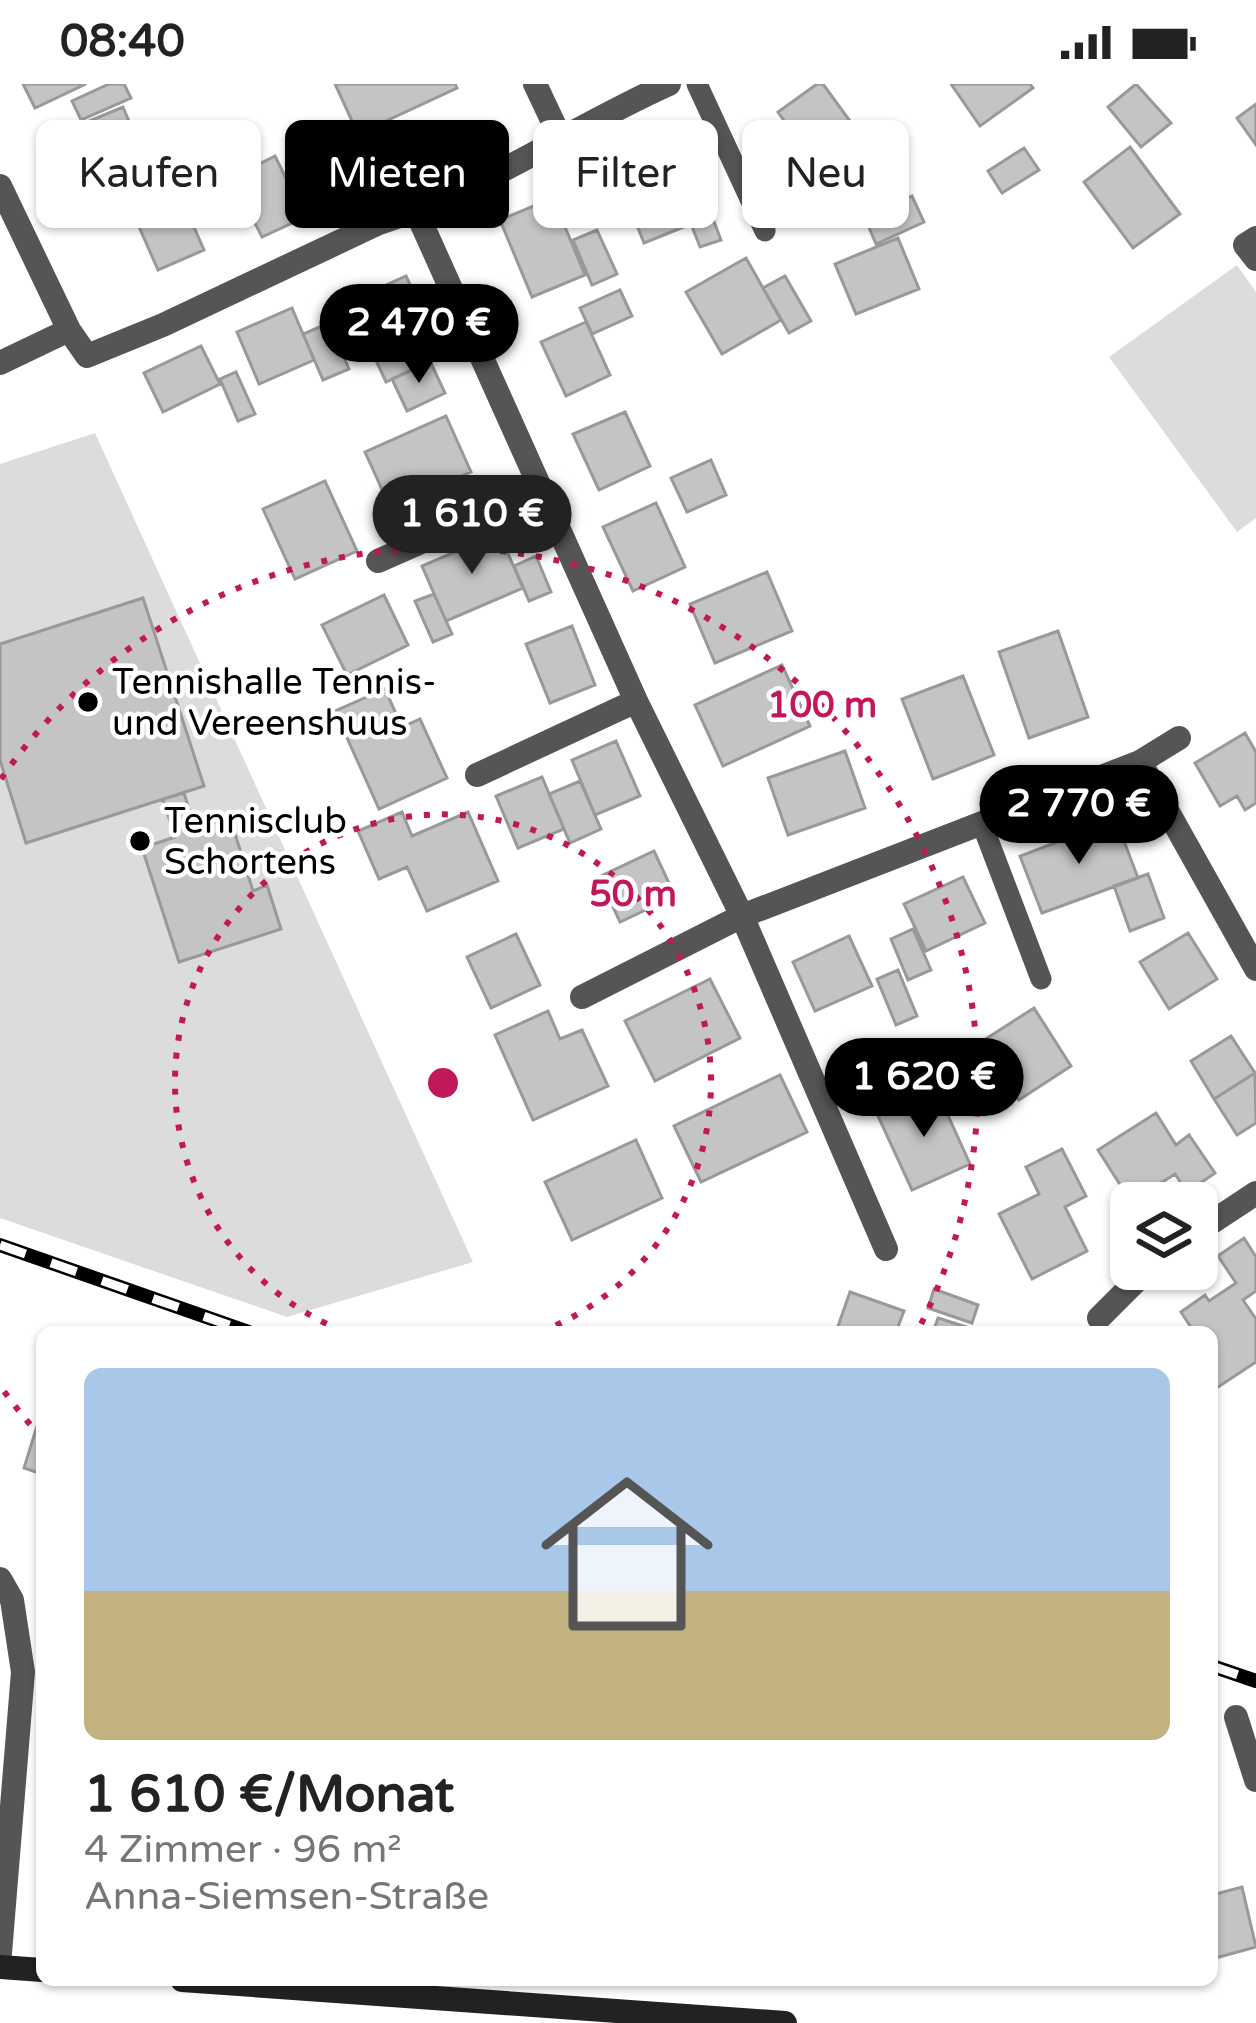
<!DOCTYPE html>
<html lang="de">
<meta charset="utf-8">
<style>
body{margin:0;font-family:"Varela Round",sans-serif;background:#f2f2f2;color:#222;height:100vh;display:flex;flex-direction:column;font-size:45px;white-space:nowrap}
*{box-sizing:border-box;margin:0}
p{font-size:39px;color:#767676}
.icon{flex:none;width:66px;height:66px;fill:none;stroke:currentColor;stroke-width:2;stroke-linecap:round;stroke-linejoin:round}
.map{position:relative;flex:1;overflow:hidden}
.drawer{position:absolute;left:36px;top:1242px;width:1182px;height:660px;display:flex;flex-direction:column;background:#fff;border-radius:18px;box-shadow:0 3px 9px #0004}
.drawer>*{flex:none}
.top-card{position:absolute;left:36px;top:36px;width:1185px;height:108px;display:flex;gap:24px}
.tools{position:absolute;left:1110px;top:1098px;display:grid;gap:24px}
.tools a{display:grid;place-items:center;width:108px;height:108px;border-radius:18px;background:#fff;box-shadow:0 3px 9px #0004;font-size:60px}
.price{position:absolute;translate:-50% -102px;padding:0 27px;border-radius:42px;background:#000;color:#fff;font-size:39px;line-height:78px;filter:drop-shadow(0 3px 6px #0008)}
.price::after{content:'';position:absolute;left:50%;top:72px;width:36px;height:27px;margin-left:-18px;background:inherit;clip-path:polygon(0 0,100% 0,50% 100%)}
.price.current{background:#222;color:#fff}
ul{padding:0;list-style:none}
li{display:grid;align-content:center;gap:24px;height:636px;padding:0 48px}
li span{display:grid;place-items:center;height:372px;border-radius:18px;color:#555}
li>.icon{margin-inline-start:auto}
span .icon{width:216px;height:216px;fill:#fffc;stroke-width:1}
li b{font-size:51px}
.pill{padding:0 42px;border-radius:18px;background:#fff;box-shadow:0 3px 9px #0004;font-size:42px;line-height:108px}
.pill.current{background:#000;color:#fff}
.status{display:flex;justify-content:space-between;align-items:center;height:84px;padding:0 60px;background:#fff;direction:ltr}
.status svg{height:33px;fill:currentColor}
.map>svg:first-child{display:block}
.green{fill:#dcdcdc}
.building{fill:#c4c4c4;stroke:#999;stroke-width:3}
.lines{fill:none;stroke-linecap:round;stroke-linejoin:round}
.lane{stroke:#555;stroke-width:21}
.street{stroke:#555;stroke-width:24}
.secondary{stroke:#222;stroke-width:24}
.rail-casing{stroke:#000;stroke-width:14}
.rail{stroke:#fff;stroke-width:9;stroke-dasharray:27;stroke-linecap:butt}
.ring{fill:none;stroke:#c2185b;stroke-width:6;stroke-dasharray:6 12}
.poi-dot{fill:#000;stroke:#fff;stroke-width:4.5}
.labels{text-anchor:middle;stroke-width:9;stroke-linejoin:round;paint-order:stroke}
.poi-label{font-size:36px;fill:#000;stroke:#fff;text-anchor:start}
.centre{fill:#c2185b;stroke:#fff;stroke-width:6}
.ring-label{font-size:36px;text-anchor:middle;font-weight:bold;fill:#c2185b;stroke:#fff;stroke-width:9;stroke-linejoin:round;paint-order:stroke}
</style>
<div class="status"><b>08:40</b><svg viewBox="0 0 49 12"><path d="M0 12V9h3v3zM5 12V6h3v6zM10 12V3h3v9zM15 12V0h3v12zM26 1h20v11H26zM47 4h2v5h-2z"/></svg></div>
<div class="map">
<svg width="1256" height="1939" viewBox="0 0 1256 1939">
<rect width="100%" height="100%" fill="#fff"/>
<path class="green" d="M 1237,181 L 1256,208 L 1256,434 L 1237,448 L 1109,273 Z
M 95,349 L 473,1178 L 287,1233 L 0,1134 L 0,380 Z"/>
<path class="building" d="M 23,0 L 86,0 L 35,24 Z
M 109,0 L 124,0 L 131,14 L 81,36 L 72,17 Z
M 335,0 L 455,0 L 457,4 L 358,50 Z
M 817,0 L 823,0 L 863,55 L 819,86 L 778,28 Z
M 951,0 L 1030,0 L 1033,4 L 980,42 Z
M 1136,0 L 1171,39 L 1141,63 L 1108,23 Z
M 1256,20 L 1256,61 L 1237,34 Z
M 123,23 L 150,88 L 80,117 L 53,52 Z
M 676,59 L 697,113 L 704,111 L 721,156 L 700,163 L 691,140 L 644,159 L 614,83 Z
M 1130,63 L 1180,130 L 1133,164 L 1084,98 Z
M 1024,64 L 1039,86 L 1002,109 L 988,87 Z
M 275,72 L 305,133 L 262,153 L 232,94 Z
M 179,109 L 204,166 L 158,186 L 133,129 Z
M 912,112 L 924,138 L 876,160 L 865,134 Z
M 553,114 L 585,191 L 532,213 L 500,136 Z
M 597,146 L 617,190 L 592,201 L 573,156 Z
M 898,154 L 919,205 L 856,230 L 835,180 Z
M 746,174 L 781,236 L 722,270 L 686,208 Z
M 406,192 L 443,272 L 386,298 L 349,218 Z
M 785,192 L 811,237 L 789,249 L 763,204 Z
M 620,206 L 632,232 L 592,250 L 580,224 Z
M 292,224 L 314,276 L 259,300 L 237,248 Z
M 586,238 L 610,291 L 566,312 L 541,258 Z
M 329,239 L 349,285 L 323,296 L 303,250 Z
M 201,262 L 220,300 L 163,328 L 144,289 Z
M 430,277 L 445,309 L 407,327 L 392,295 Z
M 236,288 L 255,330 L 238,337 L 220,295 Z
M 625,328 L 650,382 L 599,406 L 573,350 Z
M 446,332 L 471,388 L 390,423 L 365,368 Z
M 711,376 L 726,411 L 687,428 L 671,394 Z
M 325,397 L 357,467 L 295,495 L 263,425 Z
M 656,419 L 685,483 L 633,507 L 603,443 Z
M 499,449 L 523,504 L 446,537 L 422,482 Z
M 536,472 L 551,508 L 529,517 L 514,482 Z
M 767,488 L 792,547 L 715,579 L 690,520 Z
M 434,510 L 452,550 L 433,558 L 415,517 Z
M 384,511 L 408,561 L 347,591 L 322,541 Z
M 143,514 L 204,702 L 26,759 L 0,676 L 0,560 Z
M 572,542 L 595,601 L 550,619 L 526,560 Z
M 1058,547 L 1088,633 L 1029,654 L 999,568 Z
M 782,581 L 810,642 L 723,682 L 695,621 Z
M 963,592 L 994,671 L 933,695 L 902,615 Z
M 385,605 L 402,643 L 420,635 L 447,694 L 379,725 L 335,627 Z
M 1245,649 L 1256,668 L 1256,719 L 1245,726 L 1237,712 L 1220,722 L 1195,679 Z
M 616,657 L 640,712 L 595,731 L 572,676 Z
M 845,667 L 865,724 L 788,751 L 768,694 Z
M 542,693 L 564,745 L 518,764 L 496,712 Z
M 580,697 L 601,745 L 570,759 L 549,710 Z
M 184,709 L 195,745 L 230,734 L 253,807 L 267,801 L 281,845 L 179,878 L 142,764 L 175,753 L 163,715 Z
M 402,728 L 412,752 L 468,728 L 498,797 L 427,827 L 407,783 L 379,795 L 358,747 Z
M 1116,736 L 1138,794 L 1042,829 L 1020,772 Z
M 654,767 L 675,812 L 620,838 L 599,793 Z
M 1148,790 L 1164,834 L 1130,847 L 1114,802 Z
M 963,793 L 985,839 L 926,867 L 904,820 Z
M 913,845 L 931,886 L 908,896 L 891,855 Z
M 1188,849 L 1217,895 L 1169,925 L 1140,878 Z
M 516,850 L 540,901 L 491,924 L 467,873 Z
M 849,852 L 872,902 L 815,927 L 793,878 Z
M 898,886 L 917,932 L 896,941 L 877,895 Z
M 710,895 L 740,954 L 655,997 L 625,937 Z
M 1034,924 L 1071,982 L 1019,1016 L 981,958 Z
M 548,927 L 560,955 L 582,946 L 608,1002 L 533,1036 L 495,951 Z
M 1231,952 L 1255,989 L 1214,1015 L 1191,977 Z
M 1255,989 L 1256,1039 L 1237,1051 L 1214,1015 Z
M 780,991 L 807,1048 L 701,1098 L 674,1042 Z
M 936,1005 L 970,1080 L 912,1106 L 878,1032 Z
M 1156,1029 L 1176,1061 L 1189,1051 L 1215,1089 L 1187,1108 L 1175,1090 L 1131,1118 L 1098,1066 Z
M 636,1056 L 662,1114 L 572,1156 L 545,1098 Z
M 1062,1065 L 1086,1112 L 1065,1123 L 1087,1167 L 1032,1195 L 999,1130 L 1039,1110 L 1026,1083 Z
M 1244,1154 L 1256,1173 L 1256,1207 L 1243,1216 L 1256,1235 L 1256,1278 L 1212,1307 L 1212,1248 L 1194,1248 L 1181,1228 L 1205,1211 L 1209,1217 L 1236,1199 L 1218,1172 Z
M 934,1205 L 978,1221 L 972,1239 L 928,1224 Z
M 850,1208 L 904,1227 L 896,1248 L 836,1248 Z
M 938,1234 L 982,1248 L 933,1248 Z
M 42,1326 L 42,1390 L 24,1384 Z
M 1242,1803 L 1256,1863 L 1212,1875 L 1212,1811 Z"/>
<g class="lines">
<path class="lane" d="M 697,0 L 765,147
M 982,740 L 1041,895"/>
<path class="street" d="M 535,0 L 560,53
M 0,102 L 69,246 L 87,272 L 163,241 L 379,139 C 481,108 572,43 669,0
M 416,127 L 636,617 L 477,691
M 1256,154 L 1245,161 L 1256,175
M 0,279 L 69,246
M 378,477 L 541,405
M 636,617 L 742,832 L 886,1165
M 1140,678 L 1256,885
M 582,913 L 742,832 L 1140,678 L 1179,654
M 1197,1148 L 1256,1109
M 1099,1234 L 1148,1185
M 0,1495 L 12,1516 L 23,1588 L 0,1869
M 1236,1633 L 1256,1696"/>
<path class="secondary" d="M 0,1883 L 42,1886
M 182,1896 L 785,1939"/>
<defs>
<path id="rail" d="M 0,1161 L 249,1248
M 1212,1582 L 1256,1597"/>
</defs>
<use href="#rail" class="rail-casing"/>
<use href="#rail" class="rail"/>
</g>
<g class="ring">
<path d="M343 1247A268 268 0 1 1 543 1247"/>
<path d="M42 1354A536 536 0 0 1 1 1303M1 695A536 536 0 0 1 918 1246"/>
</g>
<g class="poi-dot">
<circle cx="88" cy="618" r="12"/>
<circle cx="140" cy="757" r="12"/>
</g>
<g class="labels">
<g class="poi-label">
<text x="112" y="610">Tennishalle Tennis-<tspan x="112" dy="41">und Vereenshuus</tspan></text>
<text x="164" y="749">Tennisclub<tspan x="164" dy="41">Schortens</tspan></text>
</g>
</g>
<circle cx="443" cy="999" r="18" class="centre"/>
<g class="ring-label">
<text x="822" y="633">100 m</text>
<text x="633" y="822">50 m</text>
</g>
</svg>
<div class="tools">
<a><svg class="icon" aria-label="layers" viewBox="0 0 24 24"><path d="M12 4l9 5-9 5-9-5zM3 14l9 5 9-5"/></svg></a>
</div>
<b class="price" style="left:419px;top:302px">2 470 €</b>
<b class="price current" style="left:472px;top:493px">1 610 €</b>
<b class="price" style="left:1079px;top:783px">2 770 €</b>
<b class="price" style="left:924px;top:1056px">1 620 €</b>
<div class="top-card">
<a class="pill">Kaufen</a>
<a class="pill current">Mieten</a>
<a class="pill">Filter</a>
<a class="pill">Neu</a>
</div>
<section class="drawer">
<ul>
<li><span style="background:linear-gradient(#a9c7e8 60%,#c2b280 0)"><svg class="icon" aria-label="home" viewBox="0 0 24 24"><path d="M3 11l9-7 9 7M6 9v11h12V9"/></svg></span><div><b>1 610 €/Monat</b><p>4 Zimmer · 96 m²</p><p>Anna-Siemsen-Straße</p></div></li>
</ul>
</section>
</div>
